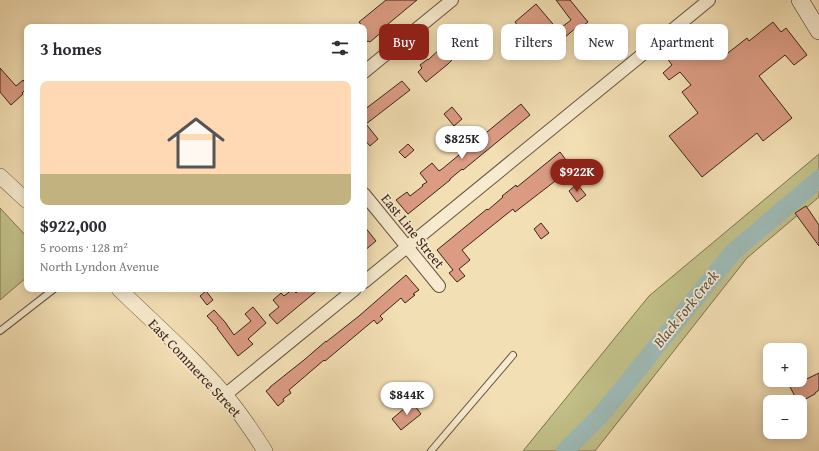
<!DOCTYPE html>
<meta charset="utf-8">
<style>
body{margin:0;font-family:"Gentium Book Plus",serif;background:#f7f7f7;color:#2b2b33;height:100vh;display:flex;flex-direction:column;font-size:15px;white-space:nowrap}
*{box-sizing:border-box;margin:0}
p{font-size:13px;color:#7c7c81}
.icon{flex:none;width:22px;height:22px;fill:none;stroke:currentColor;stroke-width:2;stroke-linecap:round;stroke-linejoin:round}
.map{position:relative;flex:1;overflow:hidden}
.sheet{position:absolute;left:24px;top:24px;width:343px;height:268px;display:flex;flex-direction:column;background:#fff;border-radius:8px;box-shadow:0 2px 10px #0003}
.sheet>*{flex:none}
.guide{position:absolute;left:379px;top:24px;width:380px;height:36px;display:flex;gap:8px}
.tools{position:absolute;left:763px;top:343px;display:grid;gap:8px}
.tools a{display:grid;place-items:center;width:44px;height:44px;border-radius:8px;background:#fff;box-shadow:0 2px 10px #0003;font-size:20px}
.price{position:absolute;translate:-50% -34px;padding:0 9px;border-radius:14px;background:#fff;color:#222;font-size:13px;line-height:26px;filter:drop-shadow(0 1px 2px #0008)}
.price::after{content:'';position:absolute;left:50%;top:24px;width:12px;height:9px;margin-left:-6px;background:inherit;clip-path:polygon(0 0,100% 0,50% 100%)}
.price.on{background:#8f2418;color:#fff}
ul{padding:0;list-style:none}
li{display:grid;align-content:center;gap:8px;height:212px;padding:0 16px}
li+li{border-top:1px solid #e1e1e2}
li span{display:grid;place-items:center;height:124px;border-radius:8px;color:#555}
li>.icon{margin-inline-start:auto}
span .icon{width:72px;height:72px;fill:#fffc;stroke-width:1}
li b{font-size:17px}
h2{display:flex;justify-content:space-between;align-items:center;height:48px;padding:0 16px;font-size:17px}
.pill{padding:0 14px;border-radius:8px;background:#fff;box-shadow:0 2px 10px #0003;font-size:14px;line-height:36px}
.pill.on{background:#8f2418;color:#fff}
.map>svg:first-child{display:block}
.green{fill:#c2c089;stroke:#7e7252}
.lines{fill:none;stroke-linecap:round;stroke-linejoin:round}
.river{stroke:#9ebab6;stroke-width:18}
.building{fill:#dc9c84;stroke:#3a241a}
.service-casing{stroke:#685340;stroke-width:8}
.minor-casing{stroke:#685340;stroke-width:14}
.tertiary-casing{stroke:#685340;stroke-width:16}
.secondary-casing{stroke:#3a241a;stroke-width:18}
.service{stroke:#f7eace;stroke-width:6}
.minor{stroke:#f7eace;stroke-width:12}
.tertiary{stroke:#f7eace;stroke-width:15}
.secondary{stroke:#f7eace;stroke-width:17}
.labels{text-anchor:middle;stroke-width:3.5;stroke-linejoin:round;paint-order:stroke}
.street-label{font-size:14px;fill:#3a241a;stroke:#f7eace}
.water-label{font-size:15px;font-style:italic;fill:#585149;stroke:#f7eace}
</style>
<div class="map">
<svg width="819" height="451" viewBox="0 0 819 451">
<rect width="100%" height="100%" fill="#f3dfb4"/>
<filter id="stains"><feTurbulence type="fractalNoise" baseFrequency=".005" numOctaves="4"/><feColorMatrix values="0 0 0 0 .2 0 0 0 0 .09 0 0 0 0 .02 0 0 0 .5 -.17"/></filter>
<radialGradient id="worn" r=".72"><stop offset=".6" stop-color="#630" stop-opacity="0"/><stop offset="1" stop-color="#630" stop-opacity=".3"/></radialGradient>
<path class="green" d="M 819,154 L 819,197 L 747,258 L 595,451 L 523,451 L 649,296 Z
M 0,208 L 27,237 L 27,277 L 0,300 Z"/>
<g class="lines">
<path class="river" d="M 565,451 L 601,415 L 733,252 L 819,179"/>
</g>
<path class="building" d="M 386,0 L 417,0 L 382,29 L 384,30 L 370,42 L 368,41 L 364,44 L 364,27 L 363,27 L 359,22 Z
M 556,0 L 570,0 L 588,22 L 579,29 L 577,27 L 564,38 L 566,41 L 545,59 L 515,22 L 536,4 L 558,30 L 571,20 Z
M 773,22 L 781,32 L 786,28 L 807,55 L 794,65 L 785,55 L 759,76 L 792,118 L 763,141 L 757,133 L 702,177 L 669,136 L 698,113 L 682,92 L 691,85 L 680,72 L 669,80 L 663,73 L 672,65 L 664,54 L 700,26 L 724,56 L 747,38 L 749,41 Z
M 442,47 L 446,52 L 449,49 L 456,56 L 448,64 L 426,82 L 418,72 L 422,68 L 420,65 L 428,59 L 428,60 Z
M 0,68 L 16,86 L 23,80 L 27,85 L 27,88 L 22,93 L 23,94 L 11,105 L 0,92 Z
M 402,81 L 410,90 L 366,124 L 378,139 L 370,146 L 364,139 L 364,110 Z
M 521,104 L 530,115 L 463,170 L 462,169 L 450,179 L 450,180 L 408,214 L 396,200 L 407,192 L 410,196 L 423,186 L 422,185 L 427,182 L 420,173 L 432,163 L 439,171 L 442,169 Z
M 452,107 L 462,119 L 454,126 L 444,114 Z
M 408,144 L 414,150 L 405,158 L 399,152 Z
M 560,152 L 572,168 L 515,212 L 513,209 L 462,250 L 470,260 L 459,269 L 465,276 L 457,282 L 449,273 L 453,270 L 437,250 L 487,209 L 488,210 L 503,197 L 502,196 L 516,185 L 517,187 Z
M 577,184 L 586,195 L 577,202 L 569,191 Z
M 806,206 L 819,225 L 819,246 L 795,213 Z
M 541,223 L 549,233 L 541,239 L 534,229 Z
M 364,226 L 376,241 L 364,251 Z
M 406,275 L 419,290 L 413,294 L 415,295 L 405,303 L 401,298 L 380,316 L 383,319 L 377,324 L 374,320 L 325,361 L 324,360 L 289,390 L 291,393 L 283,399 L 284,401 L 278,406 L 266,391 L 270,388 L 270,387 L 304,360 L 326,341 L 326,342 L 359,316 Z
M 293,289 L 296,293 L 300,289 L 319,289 L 277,324 L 269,315 L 279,307 L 273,300 L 281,293 L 284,296 Z
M 206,291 L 213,300 L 207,305 L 200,296 Z
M 253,307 L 266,323 L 248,339 L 253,344 L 238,356 L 217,328 L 218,328 L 207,316 L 214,310 L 225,322 L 234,335 L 251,321 L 245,314 Z
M 819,373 L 819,390 L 815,393 L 815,394 L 800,402 L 798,402 L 790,387 Z
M 412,402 L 421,414 L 401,430 L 392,419 Z"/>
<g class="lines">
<defs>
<path id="service" d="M 0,331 L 54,289
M 431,451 L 513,355"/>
<path id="minor" d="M 364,72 L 452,0
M 364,194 L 439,286
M 364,282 L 709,0
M 225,395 L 355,289"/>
<path id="tertiary" d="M 0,176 L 27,201
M 119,289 C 155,324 194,358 226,396 C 240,413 253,432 265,451"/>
<path id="secondary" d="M 800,0 L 819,31"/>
</defs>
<use href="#service" class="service-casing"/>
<use href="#minor" class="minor-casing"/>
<use href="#tertiary" class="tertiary-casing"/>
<use href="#secondary" class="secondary-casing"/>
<use href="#service" class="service"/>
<use href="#minor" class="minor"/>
<use href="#tertiary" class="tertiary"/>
<use href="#secondary" class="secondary"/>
</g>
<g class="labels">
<g class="street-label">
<text transform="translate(413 231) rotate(51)" y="5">East Line Street</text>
<text transform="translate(195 368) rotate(47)" y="5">East Commerce Street</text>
</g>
<g class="water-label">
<text transform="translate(686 309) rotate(-51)" y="5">Black Fork Creek</text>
</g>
</g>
<rect width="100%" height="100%" filter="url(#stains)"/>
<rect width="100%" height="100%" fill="url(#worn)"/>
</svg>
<div class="tools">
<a>+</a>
<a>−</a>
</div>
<b class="price" style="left:462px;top:160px">$825K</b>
<b class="price on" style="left:577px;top:193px">$922K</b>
<b class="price" style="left:407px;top:416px">$844K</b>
<div class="guide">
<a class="pill on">Buy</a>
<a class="pill">Rent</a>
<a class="pill">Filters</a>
<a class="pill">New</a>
<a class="pill">Apartment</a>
</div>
<section class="sheet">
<h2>3 homes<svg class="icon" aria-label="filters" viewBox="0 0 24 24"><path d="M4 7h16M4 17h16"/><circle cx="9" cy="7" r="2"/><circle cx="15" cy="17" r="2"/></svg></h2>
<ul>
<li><span style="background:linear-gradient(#ffd9b3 75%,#c2b280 0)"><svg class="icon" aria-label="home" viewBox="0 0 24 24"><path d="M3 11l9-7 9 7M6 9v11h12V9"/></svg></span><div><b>$922,000</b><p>5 rooms · 128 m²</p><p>North Lyndon Avenue</p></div></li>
</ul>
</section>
</div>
